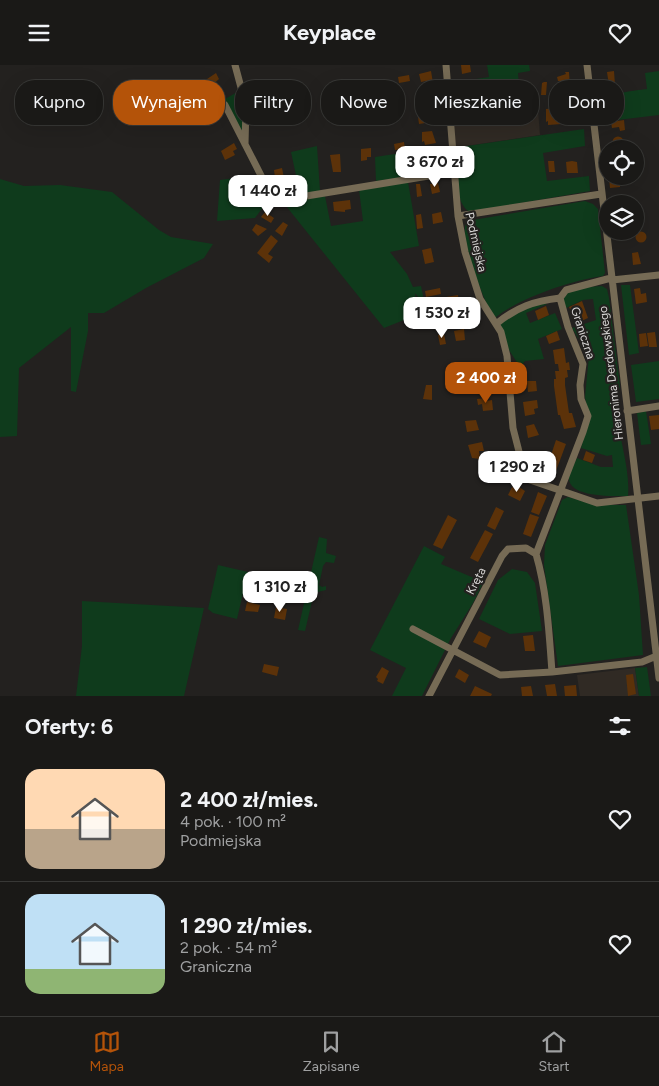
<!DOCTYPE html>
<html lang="pl">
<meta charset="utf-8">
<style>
body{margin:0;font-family:Figtree,sans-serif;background:#232220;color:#f1f3f6;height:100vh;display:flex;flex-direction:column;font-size:19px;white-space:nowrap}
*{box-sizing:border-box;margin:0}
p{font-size:16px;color:#9fa0a1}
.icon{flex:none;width:28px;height:28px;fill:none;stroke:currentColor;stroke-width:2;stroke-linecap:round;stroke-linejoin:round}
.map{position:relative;height:631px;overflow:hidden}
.drawer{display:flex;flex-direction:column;background:#1a1917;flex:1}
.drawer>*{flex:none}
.guide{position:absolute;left:15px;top:15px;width:630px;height:45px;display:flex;gap:10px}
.tools{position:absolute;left:599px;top:75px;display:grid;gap:10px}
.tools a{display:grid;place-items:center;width:45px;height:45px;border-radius:50%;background:#1a1917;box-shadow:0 5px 20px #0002,0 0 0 1px #383836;font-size:25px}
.price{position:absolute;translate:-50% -42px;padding:0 11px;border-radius:10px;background:#fff;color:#222;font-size:16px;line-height:32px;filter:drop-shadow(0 1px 2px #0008)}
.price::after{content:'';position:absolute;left:50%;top:30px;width:15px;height:11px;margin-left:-8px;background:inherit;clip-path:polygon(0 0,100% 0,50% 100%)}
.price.on{background:#b45309;color:#fff}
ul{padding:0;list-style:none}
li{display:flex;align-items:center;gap:15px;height:125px;padding:0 25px}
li+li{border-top:1px solid #383836}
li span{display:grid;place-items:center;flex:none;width:140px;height:100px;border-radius:15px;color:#555}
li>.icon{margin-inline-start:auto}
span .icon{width:60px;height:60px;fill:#fffc;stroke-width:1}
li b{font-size:21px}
h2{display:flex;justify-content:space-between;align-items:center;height:60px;padding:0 25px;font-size:21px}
.chip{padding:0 18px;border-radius:20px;background:#1a1917;box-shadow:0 5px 20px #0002,0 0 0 1px #383836;font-size:18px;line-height:45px}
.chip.on{background:#b45309;color:#fff}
header{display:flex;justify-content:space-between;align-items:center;height:65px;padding:0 25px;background:#1a1917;font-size:22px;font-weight:700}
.menu{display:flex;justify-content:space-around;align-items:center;height:70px;border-top:1px solid #383836;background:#1a1917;font-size:14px;color:#9fa0a1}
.menu a{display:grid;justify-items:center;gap:2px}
.menu .on{color:#b45309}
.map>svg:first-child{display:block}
.built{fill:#302a24}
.green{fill:#0f3b1c}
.building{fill:#5c3209}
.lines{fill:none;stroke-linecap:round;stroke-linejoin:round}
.minor{stroke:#766b55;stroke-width:7}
.labels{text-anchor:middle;stroke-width:4.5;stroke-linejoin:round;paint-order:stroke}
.street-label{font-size:12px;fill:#d8d6d5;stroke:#23211f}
</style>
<header><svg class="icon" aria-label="menu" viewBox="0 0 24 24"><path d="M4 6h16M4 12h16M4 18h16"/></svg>Keyplace<svg class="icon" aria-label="heart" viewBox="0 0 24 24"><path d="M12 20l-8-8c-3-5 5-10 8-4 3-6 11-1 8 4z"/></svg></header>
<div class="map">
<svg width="659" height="631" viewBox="0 0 659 631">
<rect width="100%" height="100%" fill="#23211f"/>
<path class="built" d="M 537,33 L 540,70 L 453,83 L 451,46 Z
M 635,603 L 639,631 L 580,631 L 577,610 Z"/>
<path class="green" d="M 487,0 L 529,0 L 530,6 L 518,8 L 520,36 L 451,45 L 450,18 L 489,12 Z
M 659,6 L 659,50 L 601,57 C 601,52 599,45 601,41 C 607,27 634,26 647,24 L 645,8 Z
M 239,26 L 244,44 L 242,68 L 225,34 Z
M 584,64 L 585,81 L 543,88 L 547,116 L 589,111 L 590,126 L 470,147 C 454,139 455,100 453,83 Z
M 317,81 L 320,126 L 300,129 L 291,87 Z
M 447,81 L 448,101 L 445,106 L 376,116 L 375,92 Z
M 258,110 L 270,133 L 255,153 L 217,156 L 220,115 Z
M 0,114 L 24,121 L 60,120 L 112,127 L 159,165 L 171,172 L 213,179 L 204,193 L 146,223 L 104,248 L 88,248 L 88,266 L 76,327 L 71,326 L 71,262 L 19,303 L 17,371 L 0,372 Z
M 408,117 L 419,181 L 390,187 L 407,209 L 413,222 L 421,221 L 424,235 L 421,236 L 415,228 L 417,245 L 404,255 L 384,263 L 286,141 L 289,137 L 325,131 L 331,161 L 363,156 L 359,125 Z
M 585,136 L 593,139 L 598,144 L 605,208 L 603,211 C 572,215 520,233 496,252 L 492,250 C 484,234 457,171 467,156 Z
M 621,220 L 630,220 L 639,288 L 629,290 Z
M 602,221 L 607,224 L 609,233 L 620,321 C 611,360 631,395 628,431 C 615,431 566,433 569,411 C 570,406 575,398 577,393 L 601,402 L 613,402 L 612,390 L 607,391 L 581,383 L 589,354 L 585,332 L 589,291 L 572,263 L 596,255 L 593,234 L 583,235 L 564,244 L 562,234 L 565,228 L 588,222 Z
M 540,238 L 547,239 L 526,248 L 530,258 L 555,248 L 562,264 L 538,274 L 544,294 L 525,296 L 520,302 L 509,285 L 500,262 L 501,257 L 510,249 Z
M 659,296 L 659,334 L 636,337 L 631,300 Z
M 646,346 L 651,379 L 641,380 L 637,348 Z
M 568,432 L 596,440 L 626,440 L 639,530 L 643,590 L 558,601 L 544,500 L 545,480 L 562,435 Z
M 319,472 L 327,474 L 326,488 L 336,491 L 334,498 L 326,497 L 323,501 L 319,520 L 322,522 L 326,521 L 326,525 L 314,528 L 305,566 L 298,565 Z
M 424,481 L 445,492 L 441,499 L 474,513 L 482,520 L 473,538 L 451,573 L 422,631 L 392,631 L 406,603 L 370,585 Z
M 218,500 L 248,507 L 237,554 L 213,548 L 208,544 Z
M 512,504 L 527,507 L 535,518 L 542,566 L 510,569 L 479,554 L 498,515 Z
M 82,536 L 204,543 L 184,631 L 76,631 L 82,581 Z
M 647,602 L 651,631 L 639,631 L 635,603 Z"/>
<path class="building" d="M 461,0 L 470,0 L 471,7 L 462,9 Z
M 431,6 L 433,18 L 426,16 L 421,17 L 419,9 Z
M 614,6 L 615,20 L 609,21 L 607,7 Z
M 565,7 L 569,7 L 570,22 L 565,22 L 564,19 L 561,19 L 560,16 L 558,16 L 557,12 L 566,9 Z
M 216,8 L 219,14 L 210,22 L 201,25 L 198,20 Z
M 409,10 L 410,16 L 399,18 L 398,12 Z
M 544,17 L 547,17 L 546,30 L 541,30 L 542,18 Z
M 208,31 L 210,34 L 214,31 L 217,37 L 210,41 L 205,33 Z
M 533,38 L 534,45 L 530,48 L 531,57 L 523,58 L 522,46 L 514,47 L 515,59 L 500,60 L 500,57 L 488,58 L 487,43 Z
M 482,42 L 483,55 L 473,56 L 472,43 Z
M 556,43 L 558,54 L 561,54 L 562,59 L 548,60 L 548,56 L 546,57 L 546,44 Z
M 433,47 L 434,52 L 437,51 L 438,56 L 419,59 L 418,52 L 422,51 L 421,49 Z
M 214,48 L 218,55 L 210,60 L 206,52 Z
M 624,55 L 625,65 L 620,66 L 619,62 L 612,63 L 611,57 Z
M 432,66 L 436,78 L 425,80 L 424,76 L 422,77 L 422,67 Z
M612.5 77a5.5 5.5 0 1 1 11 0a5.5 5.5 0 1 1-11 0Z
M 404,77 L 405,84 L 395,85 L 394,79 Z
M 234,78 L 237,84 L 233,86 L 235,90 L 225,95 L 221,86 Z
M 371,83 L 371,92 L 367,92 L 367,95 L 361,96 L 361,84 Z
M 340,89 L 341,107 L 333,107 L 330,90 Z
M 548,96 L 554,96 L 555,107 L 549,107 Z
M 572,96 L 577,97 L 578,108 L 567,108 L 566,97 Z
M 282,103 L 285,118 L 276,120 L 274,105 Z
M 619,112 L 621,112 L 620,122 L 610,123 L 609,113 Z
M 438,118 L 440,127 L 432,129 L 430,119 Z
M 416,119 L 420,119 L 422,131 L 417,132 Z
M 350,135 L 351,144 L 345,145 L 345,147 L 334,146 L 333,137 Z
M 265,147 L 274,153 L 271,158 L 261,152 Z
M 441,147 L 443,157 L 433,159 L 432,149 Z
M 421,149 L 423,163 L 417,164 L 416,150 Z
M 283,157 L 288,160 L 282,171 L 275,166 Z
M 256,159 L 267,164 L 258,171 L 252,165 Z
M635.5 172a5.5 5.5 0 1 1 11 0a5.5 5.5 0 1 1-11 0Z
M 271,170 L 278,176 L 268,189 L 273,192 L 269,198 L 257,188 Z
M 431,183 L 434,197 L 425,199 L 422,185 Z
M 638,187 L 641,199 L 633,200 L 632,188 Z
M 440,223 L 441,229 L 426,232 L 425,226 Z
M 640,223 L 641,229 L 646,228 L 647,237 L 636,239 L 634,224 Z
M 458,230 L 459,240 L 450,242 L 446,232 Z
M 582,236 L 588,253 L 577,258 L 569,242 Z
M 546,241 L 549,250 L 538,255 L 535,246 Z
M 461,246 L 463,256 L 455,258 L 451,248 Z
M 439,250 L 441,260 L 434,261 L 433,251 Z
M 464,264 L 465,275 L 456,276 L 454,266 Z
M 557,266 L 560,275 L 549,279 L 546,271 Z
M 655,267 L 657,282 L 649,282 L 647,268 Z
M 646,268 L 648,281 L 640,282 L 639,269 Z
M 444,269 L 446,279 L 440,280 L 438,270 Z
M 564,283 L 566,298 L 569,297 L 570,305 L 567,305 L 568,312 L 565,313 L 565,320 L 569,348 L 572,348 L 576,362 L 564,364 L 560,350 L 558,350 L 554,321 L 554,314 L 556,314 L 555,306 L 559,306 L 558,299 L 555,299 L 553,285 Z
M 469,301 L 472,318 L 462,319 L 459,303 Z
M 527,316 L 536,316 L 537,326 L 528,327 Z
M 426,320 L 432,320 L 432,335 L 423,334 Z
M 486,333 L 486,336 L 492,335 L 493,345 L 483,346 L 482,339 L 478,340 L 477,334 Z
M 537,335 L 538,343 L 534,344 L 535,349 L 525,351 L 523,337 Z
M 659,350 L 659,364 L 651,365 L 649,351 Z
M 476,355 L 479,365 L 467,367 L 465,356 Z
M 534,359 L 539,370 L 528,373 L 526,361 Z
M 556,375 L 566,379 L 553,414 L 542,410 L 545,402 L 547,402 Z
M 482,377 L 484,386 L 479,386 L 480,394 L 472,393 L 468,380 Z
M 586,386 L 595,390 L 592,398 L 583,395 Z
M 512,422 L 518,425 L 519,422 L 525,426 L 520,436 L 508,430 Z
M 538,427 L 547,431 L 539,450 L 531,447 Z
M 496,442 L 504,446 L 495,465 L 487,461 Z
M 530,449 L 539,452 L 531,472 L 523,469 Z
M 448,450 L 457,455 L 442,484 L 433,480 Z
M 485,465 L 493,469 L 478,497 L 470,493 Z
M 247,537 L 260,540 L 258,547 L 245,546 Z
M 276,542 L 287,544 L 285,555 L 274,553 Z
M 479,566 L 491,572 L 486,583 L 473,577 Z
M 533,570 L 535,586 L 525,586 L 523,571 Z
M 264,599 L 279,602 L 277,611 L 262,607 Z
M 382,602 L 389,606 L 383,619 L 377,616 L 378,614 L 376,612 Z
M 459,604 L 469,610 L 465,618 L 455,612 Z
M 633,609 L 636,629 L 628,631 L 626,610 Z
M 555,619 L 557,631 L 547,631 L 545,620 Z
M 576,620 L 577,631 L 565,631 L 564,621 Z
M 475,621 L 492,629 L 491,631 L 470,631 Z
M 531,621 L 533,631 L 522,631 L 521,622 Z"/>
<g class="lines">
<path class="minor" d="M 235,0 L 246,41 L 245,79
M 446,0 L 458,151 L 465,187 L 480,234 L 501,267 L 507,291 L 513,363 L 525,410 L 530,415 L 597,438 L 659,431
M 587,0 L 659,613
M 225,40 L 271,130 L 282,135 L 453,107
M 458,151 L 601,129
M 612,215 L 659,210
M 496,259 C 517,242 534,236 560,233
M 627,346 L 659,341
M 536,489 L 583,367 L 588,351 L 581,334 L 580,320 L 583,299 L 568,262 L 560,233 L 566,225 L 611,213
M 413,564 L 500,610 L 552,607 L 642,597 L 659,590
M 429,631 L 502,491 L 508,484 L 526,483 L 536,489 C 547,527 549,567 552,607"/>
</g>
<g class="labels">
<g class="street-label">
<text transform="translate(476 177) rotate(77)" y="4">Podmiejska</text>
<text transform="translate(583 268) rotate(72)" y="4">Graniczna</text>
<text transform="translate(611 308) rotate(-97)" y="4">Hieronima Derdowskiego</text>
<text transform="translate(476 516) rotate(-63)" y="4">Kręta</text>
</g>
</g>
</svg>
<div class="tools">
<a><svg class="icon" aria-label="locate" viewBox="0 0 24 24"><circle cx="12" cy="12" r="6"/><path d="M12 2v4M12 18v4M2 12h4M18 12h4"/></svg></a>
<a><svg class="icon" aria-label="layers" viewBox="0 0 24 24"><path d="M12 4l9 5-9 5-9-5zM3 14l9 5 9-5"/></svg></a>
</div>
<b class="price" style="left:435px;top:123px">3 670 zł</b>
<b class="price" style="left:268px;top:152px">1 440 zł</b>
<b class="price" style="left:442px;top:274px">1 530 zł</b>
<b class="price on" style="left:486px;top:339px">2 400 zł</b>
<b class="price" style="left:517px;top:428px">1 290 zł</b>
<b class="price" style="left:280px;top:548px">1 310 zł</b>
<div class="guide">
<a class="chip">Kupno</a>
<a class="chip on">Wynajem</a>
<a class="chip">Filtry</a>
<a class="chip">Nowe</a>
<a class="chip">Mieszkanie</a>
<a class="chip">Dom</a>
</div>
</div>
<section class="drawer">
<h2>Oferty: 6<svg class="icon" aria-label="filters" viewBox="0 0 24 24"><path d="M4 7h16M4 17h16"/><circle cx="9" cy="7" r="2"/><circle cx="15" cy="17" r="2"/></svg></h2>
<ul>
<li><span style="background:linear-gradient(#ffd9b3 60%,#b9a48a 0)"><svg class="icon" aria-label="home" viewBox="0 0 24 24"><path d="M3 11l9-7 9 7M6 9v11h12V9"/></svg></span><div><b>2 400 zł/mies.</b><p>4 pok. · 100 m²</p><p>Podmiejska</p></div><svg class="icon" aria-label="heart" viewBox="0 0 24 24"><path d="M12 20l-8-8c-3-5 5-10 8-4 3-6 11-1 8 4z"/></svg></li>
<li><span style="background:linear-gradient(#bfe0f5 75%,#8fb573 0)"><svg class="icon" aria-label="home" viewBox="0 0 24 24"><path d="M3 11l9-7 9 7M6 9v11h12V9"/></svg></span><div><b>1 290 zł/mies.</b><p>2 pok. · 54 m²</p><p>Graniczna</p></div><svg class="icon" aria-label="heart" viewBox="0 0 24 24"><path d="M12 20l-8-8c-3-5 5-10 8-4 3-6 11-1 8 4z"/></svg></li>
</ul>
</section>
<nav class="menu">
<a class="on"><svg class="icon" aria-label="map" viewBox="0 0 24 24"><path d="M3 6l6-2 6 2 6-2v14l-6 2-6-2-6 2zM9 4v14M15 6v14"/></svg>Mapa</a>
<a><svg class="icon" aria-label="saved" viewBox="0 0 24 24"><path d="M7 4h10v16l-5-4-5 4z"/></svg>Zapisane</a>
<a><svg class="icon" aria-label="home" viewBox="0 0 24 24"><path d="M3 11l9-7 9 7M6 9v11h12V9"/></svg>Start</a>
</nav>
